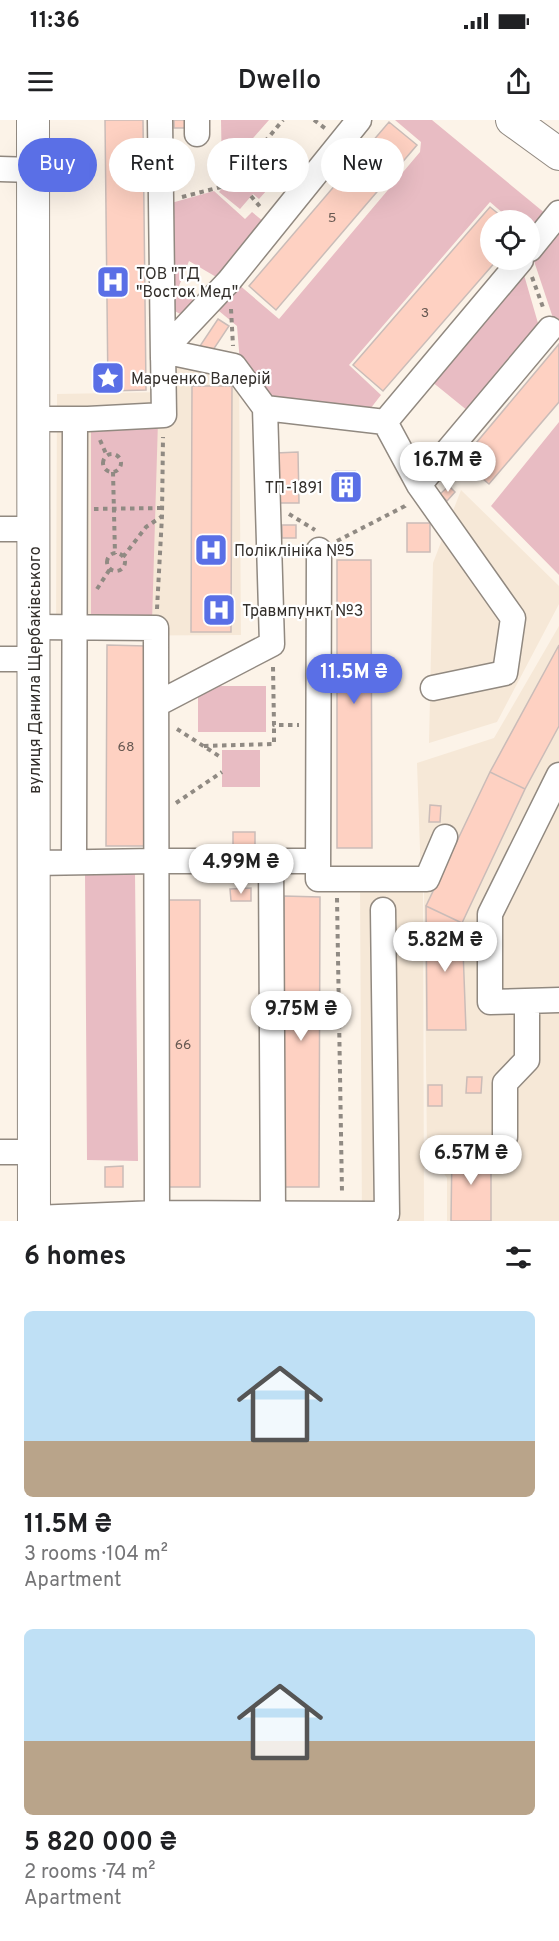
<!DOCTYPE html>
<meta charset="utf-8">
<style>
body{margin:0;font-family:Overpass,sans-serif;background:#f2f2f2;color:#202124;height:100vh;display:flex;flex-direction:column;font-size:22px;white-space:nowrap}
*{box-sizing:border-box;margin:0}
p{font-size:20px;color:#757577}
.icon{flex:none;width:33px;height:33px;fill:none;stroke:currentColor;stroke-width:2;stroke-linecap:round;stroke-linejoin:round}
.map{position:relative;height:1101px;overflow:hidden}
.side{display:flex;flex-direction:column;background:#fff;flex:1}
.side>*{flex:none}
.hud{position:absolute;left:18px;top:18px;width:524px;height:54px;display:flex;gap:12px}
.controls{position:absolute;left:480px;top:90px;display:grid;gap:12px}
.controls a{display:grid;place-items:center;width:60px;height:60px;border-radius:50%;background:#fff;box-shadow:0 6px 24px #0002;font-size:30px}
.price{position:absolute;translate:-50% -51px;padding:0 14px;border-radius:21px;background:#fff;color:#222;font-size:20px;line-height:39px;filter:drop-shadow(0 2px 3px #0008)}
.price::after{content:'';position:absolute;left:50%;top:36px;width:18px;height:14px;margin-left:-9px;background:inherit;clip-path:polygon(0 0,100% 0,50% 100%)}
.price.current{background:#5a6fe6;color:#fff}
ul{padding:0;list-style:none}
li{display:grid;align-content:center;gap:12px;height:318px;padding:0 24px}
li span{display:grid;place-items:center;height:186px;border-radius:9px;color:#555}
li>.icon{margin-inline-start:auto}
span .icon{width:108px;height:108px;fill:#fffc;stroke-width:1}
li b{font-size:26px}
h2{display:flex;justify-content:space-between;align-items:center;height:72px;padding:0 24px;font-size:26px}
.tag{padding:0 21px;border-radius:27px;background:#fff;box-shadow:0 6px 24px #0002;font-size:21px;line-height:54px}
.tag.current{background:#5a6fe6;color:#fff}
.status{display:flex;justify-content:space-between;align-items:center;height:42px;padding:0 30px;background:#fff;direction:ltr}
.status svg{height:16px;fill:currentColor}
header{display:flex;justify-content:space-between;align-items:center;height:78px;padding:0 24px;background:#fff;font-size:27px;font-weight:600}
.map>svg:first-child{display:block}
.built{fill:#f6e8d7}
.green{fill:#e8bcc3}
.building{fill:#fed1c2;stroke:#cabcb8;stroke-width:1.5}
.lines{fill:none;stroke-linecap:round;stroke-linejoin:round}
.minor-casing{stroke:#918980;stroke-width:27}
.major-casing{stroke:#918980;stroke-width:34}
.path{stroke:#908a83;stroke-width:4;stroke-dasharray:4.5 4.5;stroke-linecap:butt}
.minor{stroke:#fff;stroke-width:24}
.major{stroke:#fff;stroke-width:32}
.labels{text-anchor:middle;stroke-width:4.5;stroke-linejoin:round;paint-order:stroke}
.number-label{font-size:14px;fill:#665851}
.poi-label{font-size:16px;fill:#332f2b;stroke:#fff;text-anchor:start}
.street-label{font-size:16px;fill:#332f2b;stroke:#fff}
</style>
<div class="status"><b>11:36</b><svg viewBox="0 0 49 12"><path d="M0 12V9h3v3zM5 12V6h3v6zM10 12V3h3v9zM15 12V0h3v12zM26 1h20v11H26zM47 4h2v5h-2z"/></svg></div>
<header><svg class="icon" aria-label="menu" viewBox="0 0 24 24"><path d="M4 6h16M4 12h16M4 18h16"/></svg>Dwello<svg class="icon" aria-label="share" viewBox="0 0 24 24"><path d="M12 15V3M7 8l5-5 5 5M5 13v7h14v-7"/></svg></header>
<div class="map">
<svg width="559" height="1101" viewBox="0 0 559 1101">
<rect width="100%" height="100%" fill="#fcf3e8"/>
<path class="built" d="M 167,245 L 239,257 L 241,515 L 56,516 L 57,274 L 166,272 Z
M 461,370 L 559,466 L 559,484 L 497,602 L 429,623 L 433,443 Z
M 559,506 L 559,1101 L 447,1101 L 447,1058 L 427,1029 L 424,767 L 421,759 L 417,643 L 494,618 Z
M 360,765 L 423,765 L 424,1101 L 362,1101 Z"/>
<path class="green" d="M 221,0 L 269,0 L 222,53 Z
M 395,0 L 432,0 L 546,94 L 530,110 L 530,100 L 511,100 L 490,82 L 349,245 L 381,275 L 367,293 L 271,282 L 240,243 L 237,206 L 219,191 L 238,164 L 279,199 L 420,32 L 421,22 Z
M 252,42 L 275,61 L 259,79 L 253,74 L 240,89 L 219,72 L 234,54 L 239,58 Z
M 214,71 L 245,99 L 252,92 L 269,106 L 223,161 L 189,141 L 177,171 L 200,184 L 188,198 L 167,187 L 164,85 Z
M 559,108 L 559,204 L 556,207 L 532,135 Z
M 522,148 L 540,210 L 468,291 L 431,261 Z
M 158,301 L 152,502 L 91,502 L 91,303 Z
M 559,302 L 559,455 L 491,386 Z
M 198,566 L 266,566 L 266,612 L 198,612 Z
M 222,630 L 260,630 L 260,667 L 222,667 Z
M 85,753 L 135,753 L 138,1041 L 87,1040 Z"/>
<path class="building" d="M 105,0 L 143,0 L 146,270 L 108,271 Z
M 174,0 L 186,0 L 186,8 L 174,8 Z
M 389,2 L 417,25 L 276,190 L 249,166 Z
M 490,87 L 506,100 L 490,100 L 490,140 L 497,140 L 383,271 L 353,245 Z
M 218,199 L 229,206 L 211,233 L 200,226 Z
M 559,224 L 559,282 L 489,364 L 461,341 Z
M 192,266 L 232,266 L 231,512 L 191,512 Z
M 298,332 L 299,383 L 277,383 L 276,333 Z
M 336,351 L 355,351 L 355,382 L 336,382 Z
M 449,366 L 455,372 L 447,381 L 440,374 Z
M 407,403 L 430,403 L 430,432 L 407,432 Z
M 282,405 L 296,405 L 296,418 L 282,418 Z
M 337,440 L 371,440 L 372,728 L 337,728 Z
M 107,525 L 146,526 L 145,726 L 106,726 Z
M 559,525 L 559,606 L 525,669 L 490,652 Z
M 490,652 L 525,669 L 462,803 L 426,786 Z
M 430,685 L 441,686 L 440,702 L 429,702 Z
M 233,712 L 255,712 L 255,729 L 233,729 Z
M 251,768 L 251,781 L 231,781 L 230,769 Z
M 284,776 L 320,777 L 319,1067 L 282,1067 Z
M 165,780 L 200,780 L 200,1067 L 165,1067 Z
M 426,786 L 462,803 L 466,910 L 427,910 Z
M 467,957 L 482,957 L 481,973 L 466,973 Z
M 428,965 L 442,965 L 442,986 L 428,986 Z
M 452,1030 L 491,1030 L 491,1101 L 451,1101 Z
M 123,1046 L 123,1067 L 105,1067 L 105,1047 Z"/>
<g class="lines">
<defs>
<path id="minor" d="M 160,0 L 163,239
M 197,14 L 197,0
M 0,49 L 33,50
M 530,129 L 559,93
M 265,288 L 385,302 L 419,365 L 513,498 L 505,553 L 433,568
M 164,295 L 163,231 L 229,161 L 359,0
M 34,299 L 88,299 L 164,295
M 385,302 L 521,140
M 419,365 L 550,209
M 0,409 L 34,409
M 319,430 L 318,759 L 427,759 L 445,717
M 34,507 L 156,508 L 157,1101
M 0,539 L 34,539
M 157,584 L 272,524 L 265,288 L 234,246 L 163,231
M 559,655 L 490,794 L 490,882 L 559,880
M 271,741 L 273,1093
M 74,742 L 75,299
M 34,743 L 155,741 L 318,741
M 505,1017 L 505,963 L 527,940 L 527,881
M 0,1032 L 34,1032
M 34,1098 L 157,1093 L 387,1094 L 383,790"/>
<path id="major" d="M 33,0 L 34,1101
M 512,0 L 559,34"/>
</defs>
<use href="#minor" class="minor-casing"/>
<use href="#major" class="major-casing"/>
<path class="path" d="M 314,0 L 326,9
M 240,56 L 238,54 L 283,0
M 251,76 L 262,89
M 182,77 L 221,67 L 234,51 L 238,54
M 532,157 L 544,190
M 231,189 L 233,226
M 100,320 L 107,336
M103 343a9 9 0 1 1 18 0a9 9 0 1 1-18 0Z
M 113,352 L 115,434
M 94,389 L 162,388
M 289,394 L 315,410
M 337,421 L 405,386 L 407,383
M107 442a9 9 0 1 1 18 0a9 9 0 1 1-18 0Z
M 123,437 L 146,407 L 161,397
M 97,469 L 110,449
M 157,489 L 162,396 L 163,317
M 273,547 L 274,605 L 299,605
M 177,609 L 222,638
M 204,626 L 274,624 L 274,605
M 176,683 L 222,652
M 337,778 L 342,1073"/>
<use href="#minor" class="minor"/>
<use href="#major" class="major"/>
</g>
<defs>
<symbol id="hospital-square" viewBox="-11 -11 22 22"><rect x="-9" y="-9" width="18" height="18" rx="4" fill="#5a6fe6" stroke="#fff"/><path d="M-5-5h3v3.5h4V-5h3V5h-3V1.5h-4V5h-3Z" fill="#fff"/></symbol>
<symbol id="sight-square" viewBox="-11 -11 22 22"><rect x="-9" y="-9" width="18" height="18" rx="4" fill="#5a6fe6" stroke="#fff"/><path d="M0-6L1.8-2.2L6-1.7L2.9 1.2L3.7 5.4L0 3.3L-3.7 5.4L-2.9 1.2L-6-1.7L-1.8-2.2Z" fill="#fff"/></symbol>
<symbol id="building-square" viewBox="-11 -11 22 22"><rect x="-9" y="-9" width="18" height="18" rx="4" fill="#5a6fe6" stroke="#fff"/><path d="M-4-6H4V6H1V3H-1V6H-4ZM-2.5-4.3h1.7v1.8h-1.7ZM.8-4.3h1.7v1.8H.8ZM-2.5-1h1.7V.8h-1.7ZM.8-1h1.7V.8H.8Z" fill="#fff"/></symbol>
</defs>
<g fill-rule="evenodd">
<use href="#hospital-square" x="94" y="143" width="38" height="38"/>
<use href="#sight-square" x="89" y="239" width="38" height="38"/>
<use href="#building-square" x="327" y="348" width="38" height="38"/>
<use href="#hospital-square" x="192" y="411" width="38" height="38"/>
<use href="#hospital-square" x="200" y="471" width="38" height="38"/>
</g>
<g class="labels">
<g class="number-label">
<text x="332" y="102">5</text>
<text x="425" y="197">3</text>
<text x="126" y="631">68</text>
<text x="183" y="929">66</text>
</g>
<g class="poi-label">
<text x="136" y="159">ТОВ "ТД<tspan x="136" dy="18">"Восток Мед"</tspan></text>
<text x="131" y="264">Марченко Валерій</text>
<text x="323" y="373" text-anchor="end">ТП-1891</text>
<text x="234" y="436">Поліклініка №5</text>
<text x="242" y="496">Травмпункт №3</text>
</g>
<g class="street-label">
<text transform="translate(34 550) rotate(-90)" y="6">вулиця Данила Щербаківського</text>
</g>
</g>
</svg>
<div class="controls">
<a><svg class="icon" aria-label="locate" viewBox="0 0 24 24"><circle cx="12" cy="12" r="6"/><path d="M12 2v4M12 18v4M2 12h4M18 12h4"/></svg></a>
</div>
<b class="price" style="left:448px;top:373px">16.7M ₴</b>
<b class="price current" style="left:354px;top:585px">11.5M ₴</b>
<b class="price" style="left:241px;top:775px">4.99M ₴</b>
<b class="price" style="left:445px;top:853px">5.82M ₴</b>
<b class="price" style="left:301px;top:922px">9.75M ₴</b>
<b class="price" style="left:471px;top:1066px">6.57M ₴</b>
<div class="hud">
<a class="tag current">Buy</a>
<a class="tag">Rent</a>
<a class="tag">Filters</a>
<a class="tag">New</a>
</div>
</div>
<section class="side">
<h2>6 homes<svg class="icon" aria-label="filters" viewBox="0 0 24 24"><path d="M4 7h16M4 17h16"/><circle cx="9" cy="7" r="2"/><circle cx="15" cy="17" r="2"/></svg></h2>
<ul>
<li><span style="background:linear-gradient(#bfe0f5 70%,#b9a48a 0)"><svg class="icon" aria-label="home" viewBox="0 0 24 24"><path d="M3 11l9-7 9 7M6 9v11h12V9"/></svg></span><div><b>11.5M ₴</b><p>3 rooms · 104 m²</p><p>Apartment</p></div></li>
<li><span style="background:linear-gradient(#bfe0f5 60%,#b9a48a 0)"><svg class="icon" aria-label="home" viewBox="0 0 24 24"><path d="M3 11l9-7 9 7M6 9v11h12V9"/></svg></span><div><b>5 820 000 ₴</b><p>2 rooms · 74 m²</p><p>Apartment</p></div></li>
</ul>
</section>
